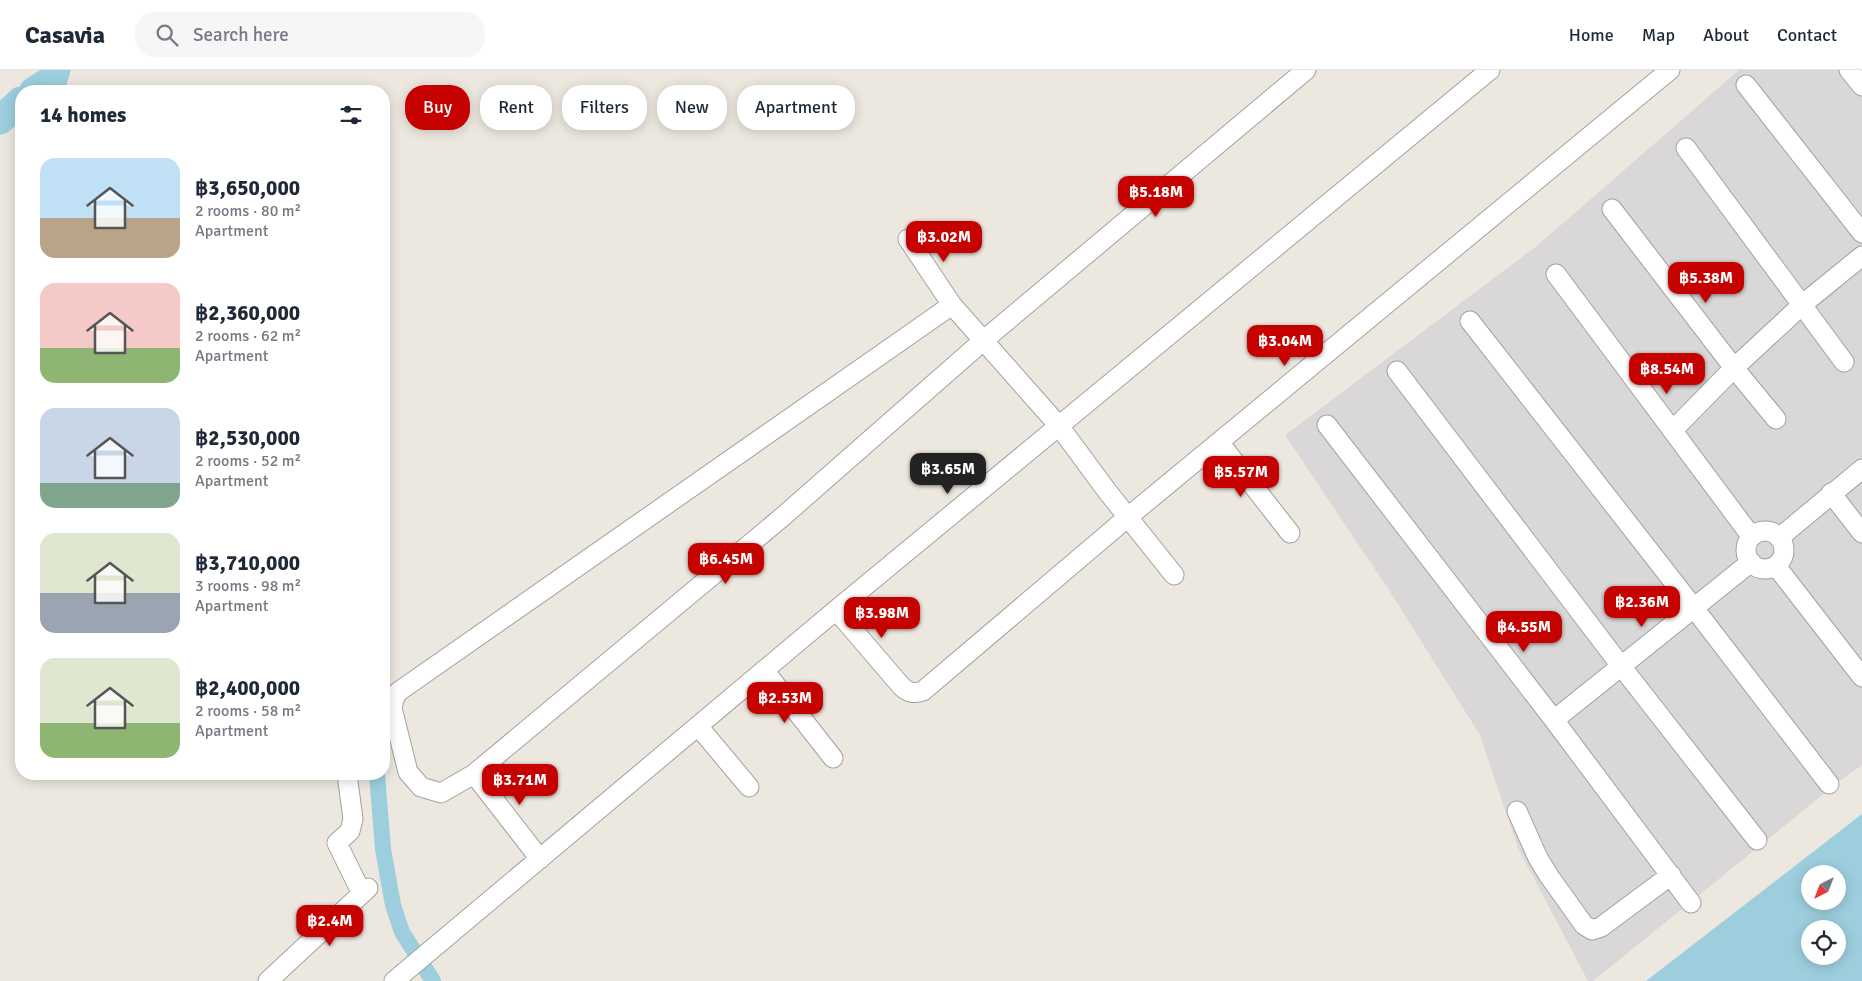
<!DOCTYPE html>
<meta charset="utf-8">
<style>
body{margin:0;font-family:Signika,sans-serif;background:#f6f6f7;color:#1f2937;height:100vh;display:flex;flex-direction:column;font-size:19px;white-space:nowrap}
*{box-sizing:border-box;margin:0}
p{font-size:16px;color:#747a83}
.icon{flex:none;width:28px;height:28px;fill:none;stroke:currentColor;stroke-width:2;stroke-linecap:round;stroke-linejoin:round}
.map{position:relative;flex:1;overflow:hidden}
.details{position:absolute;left:15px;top:15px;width:375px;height:695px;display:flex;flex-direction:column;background:#fff;border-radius:20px;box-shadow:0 2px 12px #0003}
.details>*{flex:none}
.banner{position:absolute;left:405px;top:15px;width:475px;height:45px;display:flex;gap:10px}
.needle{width:32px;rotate:222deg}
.tools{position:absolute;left:1801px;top:795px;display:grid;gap:10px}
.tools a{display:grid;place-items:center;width:45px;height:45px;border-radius:50%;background:#fff;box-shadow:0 2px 12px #0003;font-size:25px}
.price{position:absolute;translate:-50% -42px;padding:0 11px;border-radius:10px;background:#c50200;color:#fff;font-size:16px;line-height:32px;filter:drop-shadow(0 1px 2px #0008)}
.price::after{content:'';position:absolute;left:50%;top:30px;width:15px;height:11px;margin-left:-8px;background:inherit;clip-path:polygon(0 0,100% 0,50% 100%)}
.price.on{background:#222;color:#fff}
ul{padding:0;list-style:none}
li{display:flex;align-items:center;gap:15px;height:125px;padding:0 25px}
li span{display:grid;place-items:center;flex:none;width:140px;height:100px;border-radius:15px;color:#555}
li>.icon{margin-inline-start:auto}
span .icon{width:60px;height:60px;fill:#fffc;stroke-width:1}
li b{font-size:21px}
h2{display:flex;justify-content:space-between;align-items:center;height:60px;padding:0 25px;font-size:21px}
.chip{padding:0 18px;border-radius:20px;background:#fff;box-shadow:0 2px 12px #0003;font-size:18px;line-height:45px}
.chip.on{background:#c50200;color:#fff}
header{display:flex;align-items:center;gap:30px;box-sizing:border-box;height:70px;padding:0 25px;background:#fff;border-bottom:1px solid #e0e1e3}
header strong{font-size:24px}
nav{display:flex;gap:28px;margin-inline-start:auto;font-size:18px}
.search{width:350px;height:45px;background:#f6f6f7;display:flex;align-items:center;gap:12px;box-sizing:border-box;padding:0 18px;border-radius:20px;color:#747a83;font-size:19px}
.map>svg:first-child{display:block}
.residential{fill:#d9d7d7}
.water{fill:#9dcedd;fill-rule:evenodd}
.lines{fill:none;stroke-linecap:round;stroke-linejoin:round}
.canal{stroke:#9dcedd;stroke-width:16}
.river{stroke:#9dcedd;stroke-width:29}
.street-casing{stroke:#a1a1a1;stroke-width:21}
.street{stroke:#fff;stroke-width:19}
</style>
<header>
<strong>Casavia</strong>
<div class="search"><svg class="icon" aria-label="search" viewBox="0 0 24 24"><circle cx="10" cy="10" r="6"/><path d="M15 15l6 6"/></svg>Search here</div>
<nav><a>Home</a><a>Map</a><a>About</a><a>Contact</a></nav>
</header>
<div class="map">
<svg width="1862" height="911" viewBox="0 0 1862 911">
<rect width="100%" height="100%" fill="#ede8df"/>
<path class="residential" d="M 1739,0 L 1862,0 L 1862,695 L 1836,714 L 1593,911 L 1588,911 L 1518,778 L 1480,665 L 1387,517 L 1285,365 L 1538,175 Z"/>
<path class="water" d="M 1862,744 L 1862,911 L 1646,911 ZM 1810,804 L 1838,804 L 1838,831 L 1810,831 ZM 1810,859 L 1838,859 L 1838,886 L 1810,886 Z"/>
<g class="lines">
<path class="canal" d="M 53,9 L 59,21
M 377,704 L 383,779 L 393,835 L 402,862 L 433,911"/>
<path class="river" d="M 34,21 L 53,9 L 56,0
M 0,50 L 21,31"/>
<defs>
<path id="street" d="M 1849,0 L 1862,16
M 1746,15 L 1862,163
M 1686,78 L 1844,292
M 1612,139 L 1734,298 L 1776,349
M 908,169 L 952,235 L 1059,356 L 1107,421 L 1174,505
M 1556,204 L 1751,466
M 952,235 L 398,622 L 394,629 L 392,638 L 408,702 L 421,717 L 441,723 L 474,704 L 780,449 L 984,270 L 1306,0
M 1470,251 L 1694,538 L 1829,714
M 1397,301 L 1621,596 L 1757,770
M 1327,355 L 1554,650 L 1691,833
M 1673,360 L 1734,298 L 1803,234 L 1862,186
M 1219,372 L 1290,463
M 1831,423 L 1862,463
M1746 480a19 19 0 1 1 38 0a19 19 0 1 1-38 0Z
M 1779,468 L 1862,399
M 1776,496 L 1862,607
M 836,540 L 902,617 C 909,623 914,624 923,621 L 1128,447 L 1670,0
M 764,600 L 833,688
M 1554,650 L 1751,492
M 698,656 L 749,717
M 347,704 L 353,749 L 350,761 L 337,773 L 362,824
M 474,704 L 540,789
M 1517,741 L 1538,788 L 1549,806 L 1584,855 L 1592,860 L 1601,857 L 1671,805
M 268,911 L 368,818
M 394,911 L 836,540 L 1490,0"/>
</defs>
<use href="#street" class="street-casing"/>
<use href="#street" class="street"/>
</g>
</svg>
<div class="tools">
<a><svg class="needle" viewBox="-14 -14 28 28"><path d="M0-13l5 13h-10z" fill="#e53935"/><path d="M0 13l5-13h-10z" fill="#747a83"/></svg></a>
<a><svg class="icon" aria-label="locate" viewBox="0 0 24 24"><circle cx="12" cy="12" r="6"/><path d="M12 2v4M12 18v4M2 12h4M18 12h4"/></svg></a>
</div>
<b class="price" style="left:1156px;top:148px">฿5.18M</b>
<b class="price" style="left:944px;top:193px">฿3.02M</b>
<b class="price" style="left:1706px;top:234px">฿5.38M</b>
<b class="price" style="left:1285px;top:297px">฿3.04M</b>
<b class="price" style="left:1667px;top:325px">฿8.54M</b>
<b class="price on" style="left:948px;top:425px">฿3.65M</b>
<b class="price" style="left:1241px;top:428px">฿5.57M</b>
<b class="price" style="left:726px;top:515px">฿6.45M</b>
<b class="price" style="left:1642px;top:558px">฿2.36M</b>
<b class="price" style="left:882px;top:569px">฿3.98M</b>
<b class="price" style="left:1524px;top:583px">฿4.55M</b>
<b class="price" style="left:785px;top:654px">฿2.53M</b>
<b class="price" style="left:520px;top:736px">฿3.71M</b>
<b class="price" style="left:330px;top:877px">฿2.4M</b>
<div class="banner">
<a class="chip on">Buy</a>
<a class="chip">Rent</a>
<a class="chip">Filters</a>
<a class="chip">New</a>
<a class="chip">Apartment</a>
</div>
<section class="details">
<h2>14 homes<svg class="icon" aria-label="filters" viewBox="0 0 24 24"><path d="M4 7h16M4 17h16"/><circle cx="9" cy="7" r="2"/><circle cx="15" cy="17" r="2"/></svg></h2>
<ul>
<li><span style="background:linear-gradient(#bfe0f5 60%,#b9a48a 0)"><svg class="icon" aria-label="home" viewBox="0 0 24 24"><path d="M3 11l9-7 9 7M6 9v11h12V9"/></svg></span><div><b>฿3,650,000</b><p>2 rooms · 80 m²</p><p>Apartment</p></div></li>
<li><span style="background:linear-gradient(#f6c9c9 65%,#8fb573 0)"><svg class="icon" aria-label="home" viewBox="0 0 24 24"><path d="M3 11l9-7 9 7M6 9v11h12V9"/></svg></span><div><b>฿2,360,000</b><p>2 rooms · 62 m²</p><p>Apartment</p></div></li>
<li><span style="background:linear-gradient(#c9d6e8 75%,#7fa58c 0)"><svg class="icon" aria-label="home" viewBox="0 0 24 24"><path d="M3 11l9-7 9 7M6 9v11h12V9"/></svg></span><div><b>฿2,530,000</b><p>2 rooms · 52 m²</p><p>Apartment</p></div></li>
<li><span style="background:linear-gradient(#dfe7d0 60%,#9aa5b1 0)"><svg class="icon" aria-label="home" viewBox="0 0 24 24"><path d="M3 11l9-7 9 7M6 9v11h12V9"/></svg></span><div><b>฿3,710,000</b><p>3 rooms · 98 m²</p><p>Apartment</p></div></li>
<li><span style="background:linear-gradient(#dfe7d0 65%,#8fb573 0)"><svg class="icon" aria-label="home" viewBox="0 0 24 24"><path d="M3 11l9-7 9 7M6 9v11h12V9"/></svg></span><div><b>฿2,400,000</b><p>2 rooms · 58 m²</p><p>Apartment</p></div></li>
</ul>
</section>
</div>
